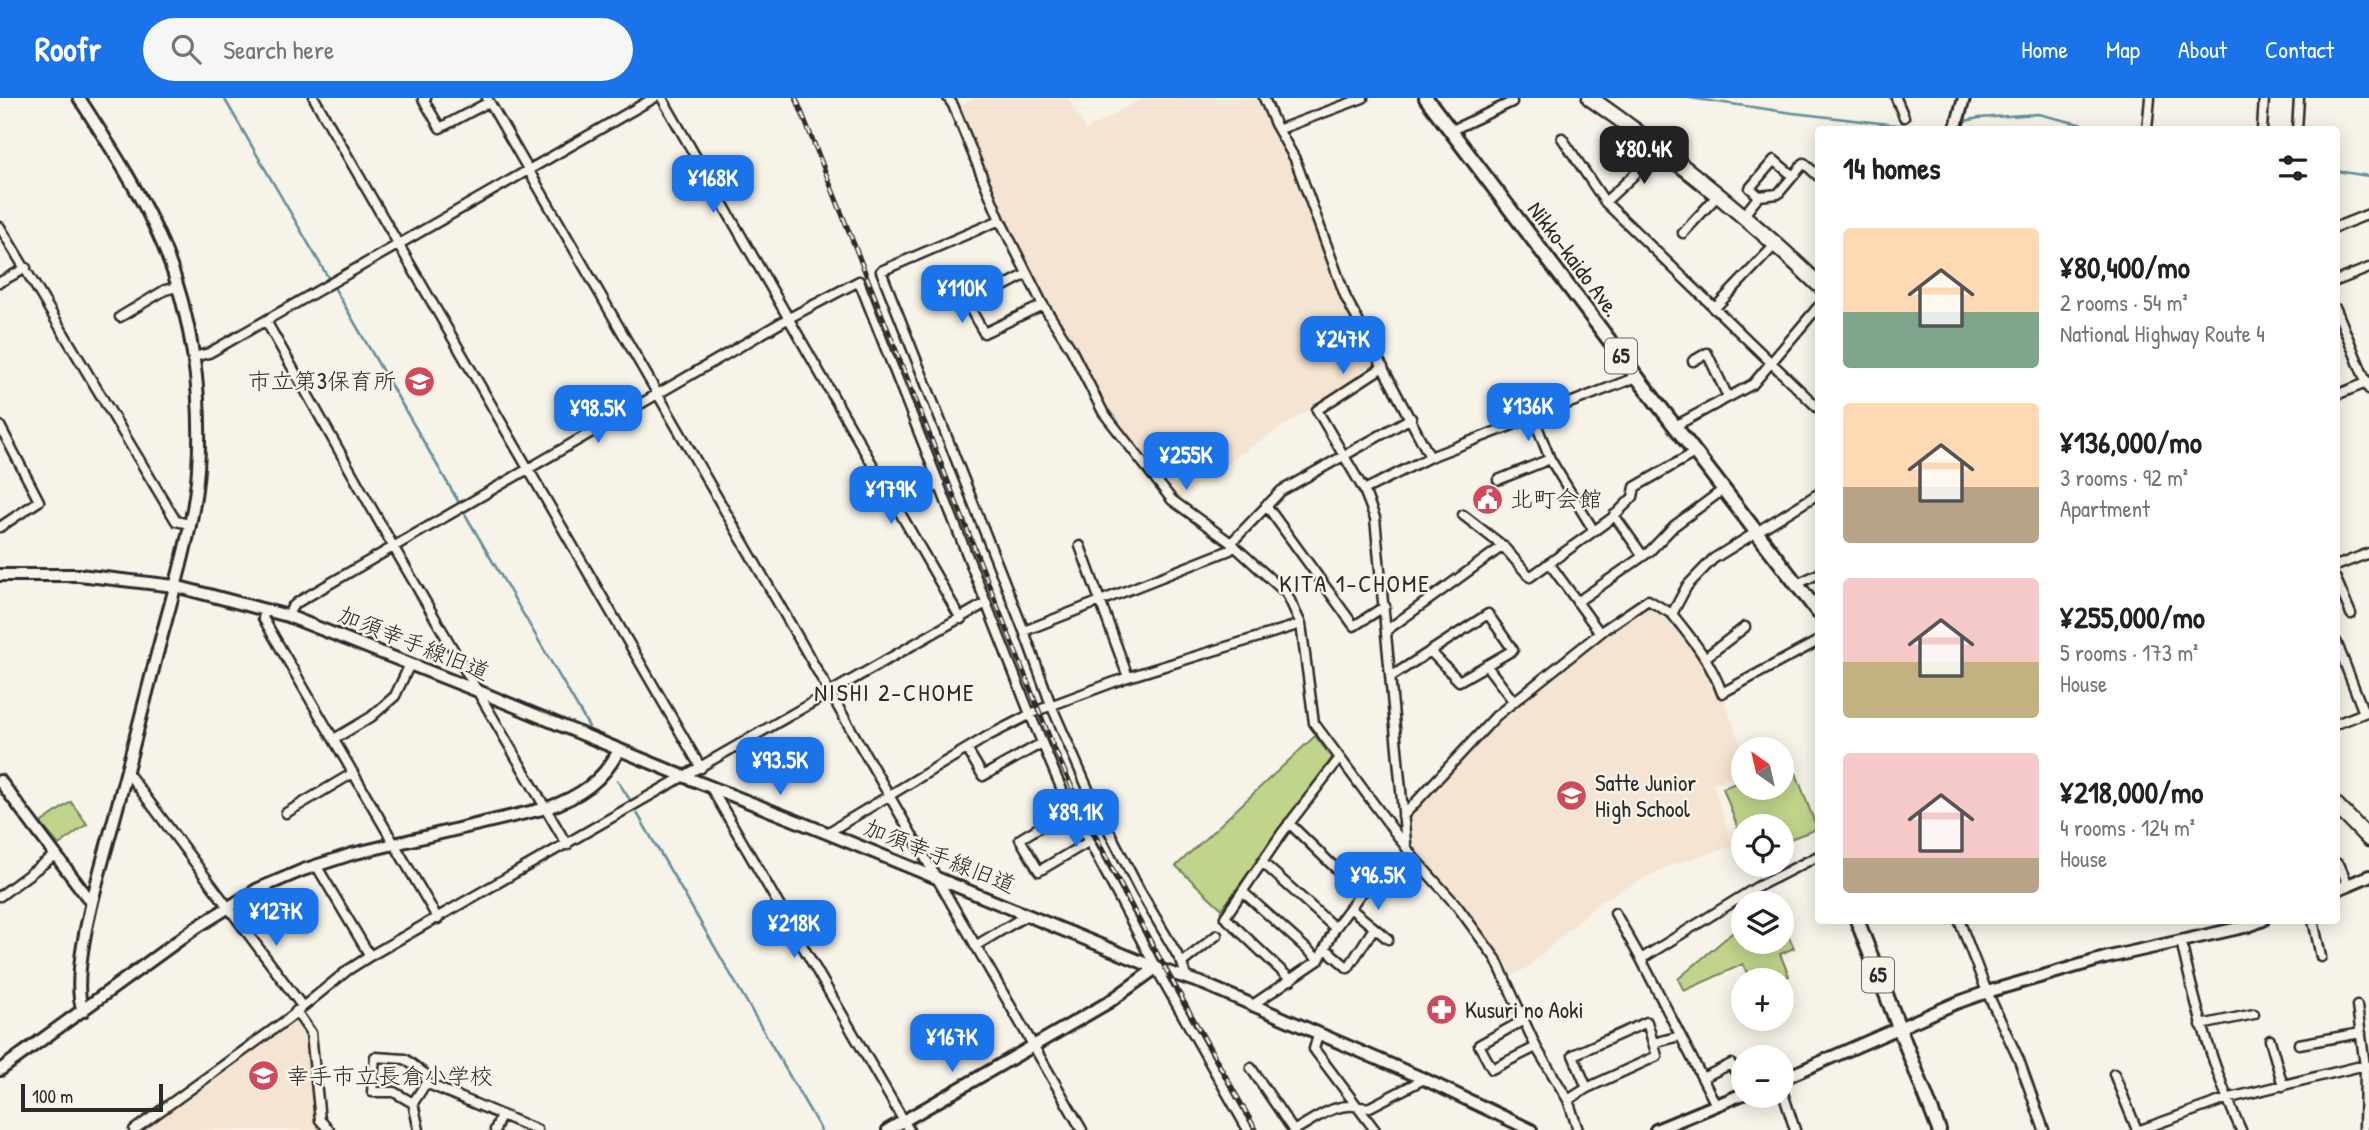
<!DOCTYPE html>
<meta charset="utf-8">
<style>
body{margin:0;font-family:"Patrick Hand","Klee One",sans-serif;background:#f6f6f6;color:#222;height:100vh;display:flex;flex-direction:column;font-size:26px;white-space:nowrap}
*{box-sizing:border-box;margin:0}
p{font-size:23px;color:#767676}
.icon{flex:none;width:38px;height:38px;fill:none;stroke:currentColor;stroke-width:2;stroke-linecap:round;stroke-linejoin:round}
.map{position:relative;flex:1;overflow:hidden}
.side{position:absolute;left:1815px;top:28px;width:525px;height:798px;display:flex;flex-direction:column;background:#fff;border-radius:7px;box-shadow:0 4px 18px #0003}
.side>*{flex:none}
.needle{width:46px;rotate:326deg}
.fabs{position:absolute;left:1731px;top:639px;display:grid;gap:14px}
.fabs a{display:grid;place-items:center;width:63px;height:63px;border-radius:50%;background:#fff;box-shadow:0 4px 18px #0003;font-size:35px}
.scale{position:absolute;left:21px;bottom:18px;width:142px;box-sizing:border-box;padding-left:7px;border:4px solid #2b2b2b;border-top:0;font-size:19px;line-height:24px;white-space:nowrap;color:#2b2b2b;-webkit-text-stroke:5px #f7f3e8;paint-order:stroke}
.price{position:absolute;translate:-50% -60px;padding:0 16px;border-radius:14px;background:#1a73e8;color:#fff;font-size:23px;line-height:46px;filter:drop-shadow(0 2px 4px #0008)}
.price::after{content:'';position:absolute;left:50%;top:42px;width:21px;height:16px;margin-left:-10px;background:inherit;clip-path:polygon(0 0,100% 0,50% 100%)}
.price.selected{background:#222;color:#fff}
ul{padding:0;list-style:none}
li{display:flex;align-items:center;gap:21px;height:175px;padding:0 28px}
li span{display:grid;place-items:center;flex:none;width:196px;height:140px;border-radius:7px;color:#555}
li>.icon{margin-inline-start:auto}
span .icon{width:84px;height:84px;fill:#fffc;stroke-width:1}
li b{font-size:30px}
h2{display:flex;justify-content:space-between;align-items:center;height:84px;padding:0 28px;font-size:30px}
header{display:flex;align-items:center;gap:42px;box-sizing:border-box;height:98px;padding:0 35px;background:#1a73e8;color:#fff}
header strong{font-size:33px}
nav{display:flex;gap:38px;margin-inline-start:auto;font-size:24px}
.search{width:490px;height:63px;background:#f6f6f6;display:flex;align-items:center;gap:18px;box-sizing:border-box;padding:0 24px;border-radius:38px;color:#767676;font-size:26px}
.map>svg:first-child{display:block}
.built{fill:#f5e4d2}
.green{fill:#c0d58b;stroke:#76805b;stroke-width:2}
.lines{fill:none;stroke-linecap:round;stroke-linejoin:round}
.stream{stroke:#608e9a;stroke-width:2.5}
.street-casing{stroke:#2b2b2b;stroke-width:13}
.secondary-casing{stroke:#2b2b2b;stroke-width:16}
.primary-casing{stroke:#2b2b2b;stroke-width:18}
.highway-casing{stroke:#2b2b2b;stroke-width:19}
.street{stroke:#f7f3e8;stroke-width:8}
.secondary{stroke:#f7f3e8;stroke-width:10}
.primary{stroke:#f7f3e8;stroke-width:12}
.highway{stroke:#f7f3e8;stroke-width:14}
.rail-casing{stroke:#2b2b2b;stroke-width:5}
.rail{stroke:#f7f3e8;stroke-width:2.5;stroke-dasharray:8;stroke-linecap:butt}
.labels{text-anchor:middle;stroke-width:5;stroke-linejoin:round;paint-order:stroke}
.shield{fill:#f7f3e8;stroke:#686764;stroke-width:2}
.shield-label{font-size:21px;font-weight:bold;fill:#2b2b2b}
.street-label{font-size:23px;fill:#2b2b2b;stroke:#f7f3e8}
.poi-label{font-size:23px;fill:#2b2b2b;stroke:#f7f3e8;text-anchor:start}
.neighbourhood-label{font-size:24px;letter-spacing:2px;fill:#2b2b2b;stroke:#f7f3e8}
</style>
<header>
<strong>Roofr</strong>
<div class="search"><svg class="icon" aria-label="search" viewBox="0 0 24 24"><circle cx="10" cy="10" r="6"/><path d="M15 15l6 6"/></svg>Search here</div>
<nav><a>Home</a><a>Map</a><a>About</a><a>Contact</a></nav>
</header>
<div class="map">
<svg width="2369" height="1032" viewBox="0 0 2369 1032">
<rect width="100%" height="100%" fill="#f7f3e8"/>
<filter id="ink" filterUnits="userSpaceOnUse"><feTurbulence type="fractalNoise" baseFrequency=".0143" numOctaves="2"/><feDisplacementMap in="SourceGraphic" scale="14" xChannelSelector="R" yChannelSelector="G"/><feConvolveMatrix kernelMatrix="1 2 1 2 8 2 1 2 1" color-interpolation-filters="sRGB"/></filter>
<g filter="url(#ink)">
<path class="built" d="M 975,0 L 1068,0 L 1086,32 L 1143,0 L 1258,0 L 1274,37 L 1278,37 L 1290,60 L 1341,198 L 1356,230 L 1378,266 L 1377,271 L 1315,308 L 1251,349 L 1178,402 L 1164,387 L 1113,319 L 1096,292 L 1006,123 L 958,12 L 959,8 Z
M 1648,508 L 1667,519 L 1709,573 L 1716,596 L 1724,601 L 1743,654 L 1743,675 L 1713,686 L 1733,748 L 1668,768 L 1601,803 L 1529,868 L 1512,878 L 1494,849 L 1411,748 L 1408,721 L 1415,710 L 1492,630 L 1533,594 L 1621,525 Z
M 296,917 L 307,934 L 319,1023 L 326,1032 L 140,1032 Z"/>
<path class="green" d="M 1315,638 L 1332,660 L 1222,811 L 1176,768 Z
M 1796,675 L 1817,731 L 1782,744 L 1782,728 L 1743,728 L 1743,744 L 1723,690 L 1743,682 L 1743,690 L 1782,690 L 1782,680 Z
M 71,704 L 87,726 L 59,747 L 42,727 L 42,724 Z
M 1782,823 L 1794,850 L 1780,856 L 1789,878 L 1780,882 L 1750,882 L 1743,866 L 1684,893 L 1678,881 L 1732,835 L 1743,829 L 1743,844 L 1782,844 Z"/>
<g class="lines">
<path class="stream" d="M 224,0 L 329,181
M 1690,0 L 1793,15 L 1932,31 L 1954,26
M 1960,24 L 1979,20 L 2038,16 L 2104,32
M 2336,73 L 2369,78
M 335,191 L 458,403
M 465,416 L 589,629
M 617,682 L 630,702
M 637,715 L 821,1032"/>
<defs>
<path id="street" d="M 314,0 L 701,670
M 426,0 L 423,1 L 440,30 L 489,4
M 487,0 L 1082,1032
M 662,0 L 961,521
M 948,0 L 953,7 L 1000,122 L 1043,207 L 1071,251 L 1103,314 L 1172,402 L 1231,445 L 1287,496 L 1301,526 L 1314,625 L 1414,760 L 1457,808 L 1496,861 L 1536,949 L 1568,1002 L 1578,1032
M 1264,0 L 1275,26 L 1295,61 L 1346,200 L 1430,359
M 1896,0 L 1904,19
M 1280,31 L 1363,0
M 2147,32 L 2150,0
M 2262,32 L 2264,0
M 2297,32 L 2299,0
M 1450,33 L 1512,4
M 1562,40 L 1605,104 L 1818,310
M 1759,98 L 1778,96 L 1804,65 L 1818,78
M 1605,104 L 1662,51
M 1744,117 L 1759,98 L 1750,90 L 1774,62 L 1793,78
M 1000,122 L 881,173 L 1024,533 L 1051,607 L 1092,700 L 1140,793 L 1182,865
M 0,129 L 176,423 L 189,426
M 2336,129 L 2369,116
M 1683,135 L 1719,96
M 1027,176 L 968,207 L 984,235 L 1043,207
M 2336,183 L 2369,170
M 0,184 L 26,170
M 1714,211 L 1776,146
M 2336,211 L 2369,291
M 120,219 L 165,192 L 177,189
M 266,223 L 393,448 L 567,747
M 194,259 L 209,255 L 654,0
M 1693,263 L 1707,255 L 1728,299
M 1383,269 L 1317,312 L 1364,392 L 1375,420 L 1406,745
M 2336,297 L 2369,284
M 1533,318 L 1550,361
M 0,328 L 39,403 L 0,429
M 1675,328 L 1753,286 L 1818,209
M 1498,382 L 1550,361 L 1594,433
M 1364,392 L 1430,359 L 1637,279
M 1818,396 L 1713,461 L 1687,488 L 1672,516 C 1692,541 1711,564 1722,595 L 1818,543
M 1266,407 L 1354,528 L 1385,508
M 898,410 L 940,386
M 1463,417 L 1503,448 L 1530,479 L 1612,420 L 1633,399 L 1635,389 L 1696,354
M 1614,417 L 1643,458
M 1231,445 L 1281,393 L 1411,320
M 1080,448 L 1128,579
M 1549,465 L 1600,535
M 2336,468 L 2369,455
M 2336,481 L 2351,516
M 1797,486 L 1818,476
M 1577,504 L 1649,454 L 1674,428 L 1724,391
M 266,511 L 263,520 L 438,821
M 288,518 L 292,509 L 298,504 L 789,220 L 859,183 L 1030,616 L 1062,692 L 1156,870 L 1248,1032
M 1387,532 L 1503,448
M 1024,533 L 1230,452 L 1235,448
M 2336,543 L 2364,615
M 1706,559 L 1745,529
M 1486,567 L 1514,604
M 1392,578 L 1488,516 L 1513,552 L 1459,583 L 1430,553
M 2336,626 L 2369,613
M 334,641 L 371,619 L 395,598 L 410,566
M 967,651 L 983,678 L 1042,645
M 127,674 L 302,908
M 710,688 L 909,1032
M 1071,710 L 1020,741 L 1039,773 L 1088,744
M 286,715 L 353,675
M 1403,718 L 1496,618 L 1605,531 L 1648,502 L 1672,516
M 1289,725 L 1361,795
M 827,735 L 988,638 L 1039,612 L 1125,580 L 1301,526
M 1262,764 L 1335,830
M 2336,765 L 2340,768 L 2348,787
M 316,767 L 370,858
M 1243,794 L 1319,862
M 0,798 L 55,757
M 1350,810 L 1388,841
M 1615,815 L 1641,861
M 1959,822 L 1987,894 L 2019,962 L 2044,1032
M 2313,822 L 2321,859
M 2181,843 C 2195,908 2213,971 2241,1032
M 975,848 L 1027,817
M 1325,850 L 1348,870 L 1374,830
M 1186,879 L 1182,865 L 1217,837
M 1291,882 L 1225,819 L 1282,735 L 1339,661
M 1251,908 L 1319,862 L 1335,830 L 1361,795 L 1414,760
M 2357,908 L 2365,968 L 2364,1032
M 296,913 L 311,935 L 320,1022 L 329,1032
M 1524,922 L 1479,947 L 1492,971 L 1536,949
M 2201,927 L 2254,916
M 1318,937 L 1314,951 L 1375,1032
M 2270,942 L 2283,988
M 1653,945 L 1680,938
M 2299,946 L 2361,935
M 1251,970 L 1293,1032
M 2114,976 L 2137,1032
M 1702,980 L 1731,966 L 1743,988
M 426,985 L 537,1032
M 1782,992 L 1795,1032
M 1568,1002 L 1587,990 L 1657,958 L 1647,924 L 1573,957 L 1587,990
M 413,1005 L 394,994 L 372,994 L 375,959 L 405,961 L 425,976 L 426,985 L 413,1005 L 419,1032
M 1716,1007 L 1641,861 L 1757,789 L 1818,758
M 134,1032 L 289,920 L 348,872 L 370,858 L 986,505
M 495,1032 L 501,1017
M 1295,1032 C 1311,1023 1329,1009 1348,1008 C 1356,1007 1361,1011 1370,1009 L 1424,981
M 2140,1032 L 2226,1001 L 2357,969 L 2369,968"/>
<path id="secondary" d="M 79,0 C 110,48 141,95 163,147 C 192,217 203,296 198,371 C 194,429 173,495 158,552 C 141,617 125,682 107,747 C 97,784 69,878 83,913
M 1955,32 L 1964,0
M 0,477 L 79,477 L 175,488 L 288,518 L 478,593 L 683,678 L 827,735 L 1156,870 L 1204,886 L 1424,981 L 1531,1032
M 0,683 L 91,804
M 2336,792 L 2369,778
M 0,972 L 197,829 L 258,791 L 303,772 L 352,756 L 547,710 C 579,699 603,683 619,652
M 1782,981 L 1956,905 L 1987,894 L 2105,860 L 2248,828 L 2263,822
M 888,1032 L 1109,904 L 1156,870
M 1656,1032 L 1743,996"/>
<path id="primary" d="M 1426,0 L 1637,279 L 1818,514
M 1857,822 L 1939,1032"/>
<path id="highway" d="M 1590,0 C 1671,57 1747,117 1818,186
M 2336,707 L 2369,741"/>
</defs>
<use href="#street" class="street-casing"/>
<use href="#secondary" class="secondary-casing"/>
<use href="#primary" class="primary-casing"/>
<use href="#highway" class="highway-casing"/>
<use href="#street" class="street"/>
<use href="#secondary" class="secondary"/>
<use href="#primary" class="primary"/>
<use href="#highway" class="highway"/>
<defs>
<path id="rail" d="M 796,0 L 1051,643 C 1110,777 1184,904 1256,1032"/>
</defs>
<use href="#rail" class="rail-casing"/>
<use href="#rail" class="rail"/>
</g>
</g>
<defs>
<symbol id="school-disc" viewBox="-11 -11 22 22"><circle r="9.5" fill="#d1495b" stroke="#f7f3e8"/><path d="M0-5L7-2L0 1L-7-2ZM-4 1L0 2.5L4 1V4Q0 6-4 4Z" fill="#fff"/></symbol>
<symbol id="civic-disc" viewBox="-11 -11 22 22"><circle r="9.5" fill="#d1495b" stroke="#f7f3e8"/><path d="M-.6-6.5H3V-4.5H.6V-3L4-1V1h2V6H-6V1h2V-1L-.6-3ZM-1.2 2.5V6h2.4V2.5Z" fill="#fff"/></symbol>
<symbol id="pharmacy-disc" viewBox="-11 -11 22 22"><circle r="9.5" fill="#d1495b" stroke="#f7f3e8"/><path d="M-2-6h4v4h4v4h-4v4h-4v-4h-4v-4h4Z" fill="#fff"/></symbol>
</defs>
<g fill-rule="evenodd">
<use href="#school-disc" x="402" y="266" width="35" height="35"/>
<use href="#civic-disc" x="1470" y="384" width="35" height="35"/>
<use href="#school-disc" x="1554" y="680" width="35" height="35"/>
<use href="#pharmacy-disc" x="1424" y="894" width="35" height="35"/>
<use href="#school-disc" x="246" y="960" width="35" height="35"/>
</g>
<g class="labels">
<g class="shield">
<rect x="1605" y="240.5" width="32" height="35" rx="5"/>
<rect x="1862" y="859.5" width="32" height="35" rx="5"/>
</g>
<g class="shield-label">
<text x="1621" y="265">65</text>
<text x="1878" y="884">65</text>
</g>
<g class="street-label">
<text transform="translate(1574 161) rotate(53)" y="8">Nikko-kaido Ave.</text>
<text transform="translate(414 545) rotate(22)" y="8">加須幸手線旧道</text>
<text transform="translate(940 758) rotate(22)" y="8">加須幸手線旧道</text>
</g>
<g class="poi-label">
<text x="396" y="291" text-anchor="end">市立第3保育所</text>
<text x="1510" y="409">北町会館</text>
<text x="1595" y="693">Satte Junior<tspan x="1595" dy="26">High School</tspan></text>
<text x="1465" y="920">Kusuri no Aoki</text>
<text x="286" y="986">幸手市立長倉小学校</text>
</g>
<g class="neighbourhood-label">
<text x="1355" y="494">KITA 1-CHOME</text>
<text x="895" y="603">NISHI 2-CHOME</text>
</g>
</g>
</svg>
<div class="fabs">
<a><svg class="needle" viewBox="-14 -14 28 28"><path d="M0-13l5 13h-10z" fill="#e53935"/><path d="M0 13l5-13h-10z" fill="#767676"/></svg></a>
<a><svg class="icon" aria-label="locate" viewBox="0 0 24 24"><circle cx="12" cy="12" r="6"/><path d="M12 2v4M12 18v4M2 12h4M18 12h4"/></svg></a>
<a><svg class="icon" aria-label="layers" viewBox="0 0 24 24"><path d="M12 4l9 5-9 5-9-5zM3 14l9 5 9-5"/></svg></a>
<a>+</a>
<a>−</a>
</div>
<div class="scale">100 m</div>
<b class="price selected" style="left:1644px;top:88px">¥80.4K</b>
<b class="price" style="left:713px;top:117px">¥168K</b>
<b class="price" style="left:962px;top:227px">¥110K</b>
<b class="price" style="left:1343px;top:278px">¥247K</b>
<b class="price" style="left:1528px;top:345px">¥136K</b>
<b class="price" style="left:598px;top:347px">¥98.5K</b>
<b class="price" style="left:1186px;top:394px">¥255K</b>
<b class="price" style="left:891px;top:428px">¥179K</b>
<b class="price" style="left:780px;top:699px">¥93.5K</b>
<b class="price" style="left:1076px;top:751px">¥89.1K</b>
<b class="price" style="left:1378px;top:814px">¥96.5K</b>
<b class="price" style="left:276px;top:850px">¥127K</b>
<b class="price" style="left:794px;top:862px">¥218K</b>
<b class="price" style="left:952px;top:976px">¥167K</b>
<section class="side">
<h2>14 homes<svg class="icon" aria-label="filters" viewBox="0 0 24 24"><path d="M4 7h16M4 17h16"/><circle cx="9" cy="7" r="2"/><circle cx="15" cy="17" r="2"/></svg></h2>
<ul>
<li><span style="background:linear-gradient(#ffd9b3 60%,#7fa58c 0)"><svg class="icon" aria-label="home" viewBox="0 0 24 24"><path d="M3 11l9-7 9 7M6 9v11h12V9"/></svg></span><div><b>¥80,400/mo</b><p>2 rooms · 54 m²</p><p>National Highway Route 4</p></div></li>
<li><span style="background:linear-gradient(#ffd9b3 60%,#b9a48a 0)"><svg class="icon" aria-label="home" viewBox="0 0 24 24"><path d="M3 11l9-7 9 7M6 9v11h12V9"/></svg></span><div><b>¥136,000/mo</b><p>3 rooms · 92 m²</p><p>Apartment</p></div></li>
<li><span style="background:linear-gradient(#f6c9c9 60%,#c2b280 0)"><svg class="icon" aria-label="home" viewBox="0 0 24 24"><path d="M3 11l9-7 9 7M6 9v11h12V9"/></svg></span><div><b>¥255,000/mo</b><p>5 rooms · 173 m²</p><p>House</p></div></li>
<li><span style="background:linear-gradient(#f6c9c9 75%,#b9a48a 0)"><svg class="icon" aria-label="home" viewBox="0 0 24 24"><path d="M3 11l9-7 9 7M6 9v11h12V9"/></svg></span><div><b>¥218,000/mo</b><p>4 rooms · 124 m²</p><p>House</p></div></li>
</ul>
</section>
</div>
